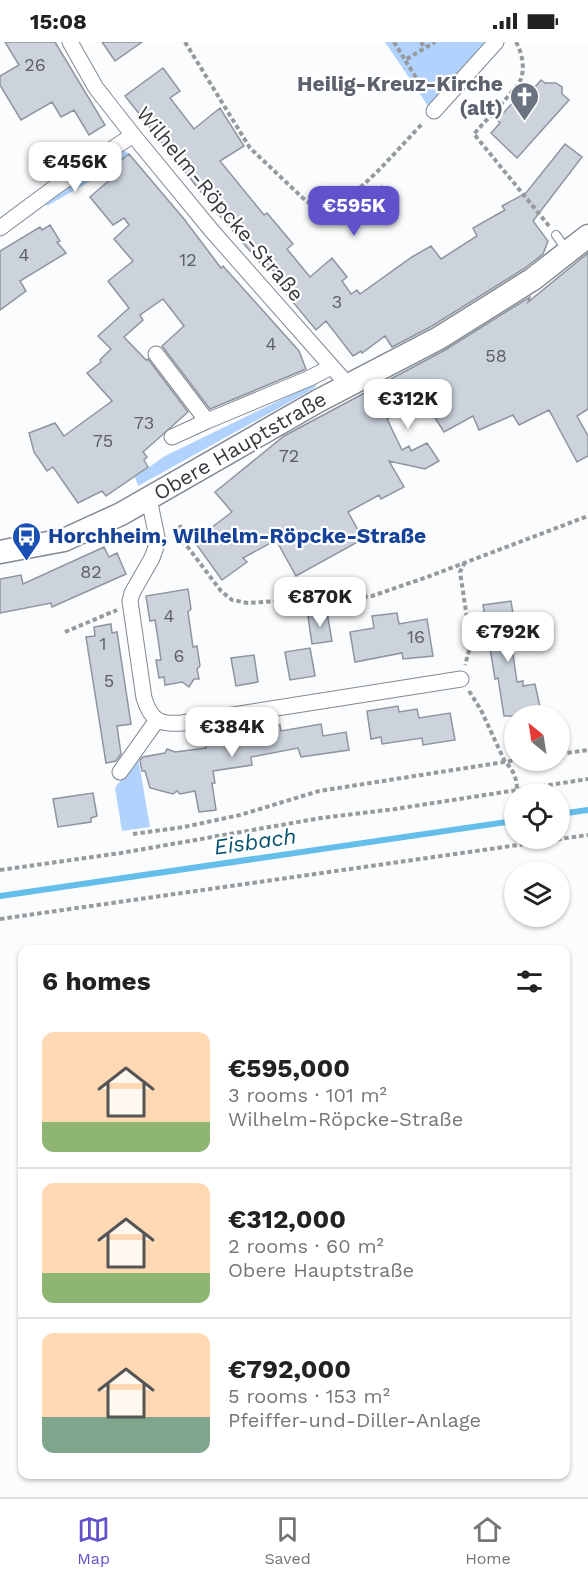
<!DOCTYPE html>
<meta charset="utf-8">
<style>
body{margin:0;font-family:"Work Sans",sans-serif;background:#f6f6f6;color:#222;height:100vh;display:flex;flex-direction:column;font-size:22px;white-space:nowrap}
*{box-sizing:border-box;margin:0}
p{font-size:20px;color:#767676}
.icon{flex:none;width:33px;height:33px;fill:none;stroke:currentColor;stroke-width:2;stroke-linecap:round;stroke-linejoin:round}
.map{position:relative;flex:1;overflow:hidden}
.details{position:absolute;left:18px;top:903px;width:552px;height:534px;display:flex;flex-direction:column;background:#fff;border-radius:12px;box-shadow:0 2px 4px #0004}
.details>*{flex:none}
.needle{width:39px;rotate:330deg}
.buttons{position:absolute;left:504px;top:663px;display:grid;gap:12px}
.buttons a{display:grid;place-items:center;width:66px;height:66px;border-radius:50%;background:#fff;box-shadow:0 2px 4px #0004;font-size:30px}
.price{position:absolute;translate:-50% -51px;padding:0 14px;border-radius:12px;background:#fff;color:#222;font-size:20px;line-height:39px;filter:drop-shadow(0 2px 3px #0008)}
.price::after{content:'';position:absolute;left:50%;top:36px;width:18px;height:14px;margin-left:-9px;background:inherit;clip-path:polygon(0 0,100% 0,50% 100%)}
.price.active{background:#6052ca;color:#fff}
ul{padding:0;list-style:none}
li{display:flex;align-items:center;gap:18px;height:150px;padding:0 24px}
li+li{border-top:2px solid #e0e0e0}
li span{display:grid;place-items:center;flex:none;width:168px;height:120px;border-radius:12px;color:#555}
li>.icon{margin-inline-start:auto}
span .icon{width:72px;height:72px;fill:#fffc;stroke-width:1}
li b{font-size:26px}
h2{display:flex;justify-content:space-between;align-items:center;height:72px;padding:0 24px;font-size:26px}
.status{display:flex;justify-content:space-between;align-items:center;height:42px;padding:0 30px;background:#fff;direction:ltr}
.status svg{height:16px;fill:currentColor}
.dock{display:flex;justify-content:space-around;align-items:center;height:84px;border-top:2px solid #e0e0e0;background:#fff;font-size:16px;color:#767676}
.dock a{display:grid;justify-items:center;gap:3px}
.dock .active{color:#6052ca}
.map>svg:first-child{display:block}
.green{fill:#b1d2fc}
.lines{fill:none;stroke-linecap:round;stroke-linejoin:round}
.stream{stroke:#65bdea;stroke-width:6}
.building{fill:#ccd3dd;stroke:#8e959e;stroke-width:1.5}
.service-casing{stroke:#828992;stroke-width:10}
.minor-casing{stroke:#828992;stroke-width:17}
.secondary-casing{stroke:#828992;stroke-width:25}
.path{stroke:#979a9c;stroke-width:4;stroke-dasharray:4.5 3;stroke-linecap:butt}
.service{stroke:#fff;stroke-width:8}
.minor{stroke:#fff;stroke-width:15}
.secondary{stroke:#fff;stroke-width:22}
.labels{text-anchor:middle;stroke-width:4.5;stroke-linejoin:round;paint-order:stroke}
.number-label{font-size:18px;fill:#5c6065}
.worship-label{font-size:21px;font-weight:bold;fill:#5b616d;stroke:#fff;text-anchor:end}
.street-label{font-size:21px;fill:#36393d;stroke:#fff}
.transit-label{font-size:21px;font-weight:bold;fill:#164399;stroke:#fff;text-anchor:start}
.water-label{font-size:22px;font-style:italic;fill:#04506e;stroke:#fff}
</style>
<div class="status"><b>15:08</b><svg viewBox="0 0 49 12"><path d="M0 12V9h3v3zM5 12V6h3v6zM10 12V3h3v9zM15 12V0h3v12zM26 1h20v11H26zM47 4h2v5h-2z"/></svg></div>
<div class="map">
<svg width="588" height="1455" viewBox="0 0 588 1455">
<rect width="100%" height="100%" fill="#fafcfd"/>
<path class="green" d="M 385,0 L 487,0 L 428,64 Z
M 122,109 L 125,109 L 129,112 L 108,129 L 47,164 L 46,162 L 82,135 Z
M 317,340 L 316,344 L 313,347 L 138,444 L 135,435 L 165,414 Z
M 138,715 L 150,785 L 122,789 L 115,746 Z"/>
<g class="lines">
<path class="stream" d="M 560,772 L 588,768
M 0,854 L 514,779"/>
</g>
<path class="building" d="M 5,0 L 55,0 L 105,83 L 89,93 L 74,68 L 61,75 L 52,60 L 21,78 L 0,43 L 0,34 L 19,23 Z
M 102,0 L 142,0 L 115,19 Z
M 163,26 L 180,49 L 170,56 L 194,87 L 220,66 L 244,104 L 220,119 L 264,173 L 267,171 L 293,202 L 287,207 L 310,235 L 332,216 L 347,235 L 342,239 L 351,252 L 357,248 L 360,252 L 412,215 L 431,204 L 441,217 L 477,194 L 473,186 L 505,168 L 502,164 L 526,151 L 565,102 L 582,115 L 533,179 L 548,199 L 543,212 L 525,226 L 432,284 L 392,305 L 385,294 L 362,311 L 361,309 L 353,314 L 326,279 L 316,288 L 287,253 L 291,250 L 266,220 L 262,223 L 220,174 L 125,54 Z
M 541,38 L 545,41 L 556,41 L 562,45 L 562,52 L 569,58 L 517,116 L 491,91 L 500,81 L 497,78 L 516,57 L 522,51 L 525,53 L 533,44 L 535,45 Z
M 129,112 L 184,177 L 221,226 L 223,224 L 299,309 L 306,327 L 210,367 L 162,304 L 184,284 L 163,257 L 140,273 L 143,278 L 124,295 L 146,318 L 148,317 L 188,370 L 143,410 L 147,415 L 144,418 L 148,425 L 106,454 L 102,449 L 78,461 L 53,425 L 47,429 L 34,410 L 29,391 L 55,381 L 64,394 L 112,359 L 87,331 L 101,320 L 100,318 L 111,307 L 98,294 L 129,266 L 108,239 L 133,219 L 114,197 L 129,183 L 124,176 L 113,183 L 90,155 L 113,135 L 108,129 Z
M 382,144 L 393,158 L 380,167 L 370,154 Z
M 50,183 L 60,199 L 57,200 L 66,211 L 20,239 L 26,249 L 0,268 L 0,209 L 40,185 L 42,188 Z
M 588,211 L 588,367 L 577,374 L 588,394 L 588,414 L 577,420 L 549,368 L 519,383 L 513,373 L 479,388 L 473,374 L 444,390 L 420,352 L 388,369 L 391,375 L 387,377 L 402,408 L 409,404 L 411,409 L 427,401 L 439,419 L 425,427 L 389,419 L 404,445 L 381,457 L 379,453 L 348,470 L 363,497 L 296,534 L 276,498 L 243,516 L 247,520 L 222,538 L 194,499 L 232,470 L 215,450 L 284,394 L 445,308 L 530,255 L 528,260 Z
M 104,505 L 109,515 L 117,511 L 126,532 L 52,565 L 51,561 L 0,571 L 0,537 L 21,533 L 23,542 Z
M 188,547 L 191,567 L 188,570 L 193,605 L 197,604 L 200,624 L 197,627 L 199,637 L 194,637 L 189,645 L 182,640 L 165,643 L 164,635 L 159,636 L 156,618 L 161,618 L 158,597 L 155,578 L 150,579 L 146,554 Z
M 511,559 L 516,591 L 510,592 L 517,640 L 523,639 L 523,644 L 535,642 L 542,674 L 504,674 L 498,636 L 495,637 L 483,563 Z
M 327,570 L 332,599 L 312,602 L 308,574 Z
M 397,571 L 399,582 L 427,577 L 433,614 L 403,617 L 402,611 L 355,620 L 350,590 L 374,586 L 372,574 Z
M 111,582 L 112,591 L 117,590 L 131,682 L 117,684 L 121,712 L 116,719 L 106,721 L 86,595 L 95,594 L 94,585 Z
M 310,606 L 315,634 L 290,638 L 285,610 Z
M 254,613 L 258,640 L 236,644 L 231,616 Z
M 398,664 L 399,670 L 417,667 L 419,676 L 450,671 L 455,698 L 423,703 L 422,696 L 382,702 L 381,695 L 371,697 L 367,669 Z
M 321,682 L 323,694 L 346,690 L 349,708 L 301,715 L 298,706 L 251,715 L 252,723 L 213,729 L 215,741 L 212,741 L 216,768 L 199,770 L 195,749 L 180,752 L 177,749 L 173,752 L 150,746 L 145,729 L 142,729 L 140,718 L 143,715 L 165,711 L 167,707 L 175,710 L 206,706 L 205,698 L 280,683 L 281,689 Z
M 93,751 L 97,774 L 91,776 L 91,780 L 58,785 L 53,757 Z"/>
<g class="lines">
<defs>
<path id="service" d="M 556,193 L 566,207"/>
<path id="minor" d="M 70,0 L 96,46 L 133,93 L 212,189 L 348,343
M 434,69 L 496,0
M 0,186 L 58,143 L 133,93
M 156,312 L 207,379 L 310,336 L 331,325
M 172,395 L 207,379
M 149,457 L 157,495 L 156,505 L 152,516 L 132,551 L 130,559 L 144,656 C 151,678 159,683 182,681 L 461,637
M 120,730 L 157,678"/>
<path id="secondary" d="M 0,510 L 64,498 L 121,472 L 318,359 L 439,296 L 533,237 L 588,194"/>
</defs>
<use href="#service" class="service-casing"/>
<use href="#minor" class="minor-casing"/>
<use href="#secondary" class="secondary-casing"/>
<path class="path" d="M 185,0 L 250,106 L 306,159 C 316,164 322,167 333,163 C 358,156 403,101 423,81
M 394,0 L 405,18
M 421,0 L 425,6
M 516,0 C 522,11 525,24 521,37 C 517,47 483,81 474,92 L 549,184
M 424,48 L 405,18 L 435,0
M 180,483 L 184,500 L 221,549 L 232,558 L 248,561 L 306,557 L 328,559 L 372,554 L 430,534 L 588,474
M 465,520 L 460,530 L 471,602 L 465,623
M 65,590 L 117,568
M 469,649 L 481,668 L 505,720 C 513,727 517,737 517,747
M 560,712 L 588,708
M 133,792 L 184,785 L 240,773 L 319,749 L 517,718
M 0,828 L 121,811 L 321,776 L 395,767 L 588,737
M 0,877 L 588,793"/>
<use href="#service" class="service"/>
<use href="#minor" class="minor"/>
<use href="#secondary" class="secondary"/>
</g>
<defs>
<symbol id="church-pin" viewBox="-11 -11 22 30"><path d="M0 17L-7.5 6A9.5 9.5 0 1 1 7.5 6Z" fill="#6b7280" stroke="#fff"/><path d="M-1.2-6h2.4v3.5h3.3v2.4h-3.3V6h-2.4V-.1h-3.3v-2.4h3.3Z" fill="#fff"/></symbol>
<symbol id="bus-pin" viewBox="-11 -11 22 30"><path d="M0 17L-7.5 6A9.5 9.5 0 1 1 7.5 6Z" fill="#1a4fb4" stroke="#fff"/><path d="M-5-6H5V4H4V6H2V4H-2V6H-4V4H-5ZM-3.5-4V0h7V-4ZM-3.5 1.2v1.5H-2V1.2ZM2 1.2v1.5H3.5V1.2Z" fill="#fff"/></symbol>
</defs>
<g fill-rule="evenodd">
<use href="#church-pin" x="508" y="38" width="33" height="45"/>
<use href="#bus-pin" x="10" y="478" width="33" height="45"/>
</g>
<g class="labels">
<g class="number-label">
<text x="35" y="29">26</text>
<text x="24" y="219">4</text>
<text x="188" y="224">12</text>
<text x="337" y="266">3</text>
<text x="271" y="308">4</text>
<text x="496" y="320">58</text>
<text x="144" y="387">73</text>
<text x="103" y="405">75</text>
<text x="289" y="420">72</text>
<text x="91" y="536">82</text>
<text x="169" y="580">4</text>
<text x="416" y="601">16</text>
<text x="103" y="608">1</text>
<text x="179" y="620">6</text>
<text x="109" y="645">5</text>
</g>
<g class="worship-label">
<text x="503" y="49">Heilig-Kreuz-Kirche<tspan x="503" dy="24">(alt)</tspan></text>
</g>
<g class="street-label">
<text transform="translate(220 162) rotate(50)" y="7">Wilhelm-Röpcke-Straße</text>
<text transform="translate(240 404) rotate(-30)" y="7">Obere Hauptstraße</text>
</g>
<g class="transit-label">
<text x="48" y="501">Horchheim, Wilhelm-Röpcke-Straße</text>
</g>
<g class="water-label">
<text transform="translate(255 799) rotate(-8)" y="8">Eisbach</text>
</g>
</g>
</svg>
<div class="buttons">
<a><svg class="needle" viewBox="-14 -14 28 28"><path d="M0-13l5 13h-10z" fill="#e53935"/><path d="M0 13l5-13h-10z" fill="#767676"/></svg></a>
<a><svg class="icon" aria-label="locate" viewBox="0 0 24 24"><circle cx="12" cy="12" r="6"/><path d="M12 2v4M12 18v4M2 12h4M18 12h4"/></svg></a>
<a><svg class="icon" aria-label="layers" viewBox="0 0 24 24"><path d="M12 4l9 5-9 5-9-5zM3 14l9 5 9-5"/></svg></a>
</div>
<b class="price" style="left:75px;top:151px">€456K</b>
<b class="price active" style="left:354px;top:195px">€595K</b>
<b class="price" style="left:408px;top:388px">€312K</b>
<b class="price" style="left:320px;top:586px">€870K</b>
<b class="price" style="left:508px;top:621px">€792K</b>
<b class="price" style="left:232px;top:716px">€384K</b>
<section class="details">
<h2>6 homes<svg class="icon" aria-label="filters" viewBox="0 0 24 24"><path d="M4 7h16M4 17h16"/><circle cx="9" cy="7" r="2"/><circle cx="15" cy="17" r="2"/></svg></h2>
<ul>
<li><span style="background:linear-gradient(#ffd9b3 75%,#8fb573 0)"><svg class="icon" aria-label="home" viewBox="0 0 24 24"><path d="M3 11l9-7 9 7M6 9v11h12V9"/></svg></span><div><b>€595,000</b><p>3 rooms · 101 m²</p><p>Wilhelm-Röpcke-Straße</p></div></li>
<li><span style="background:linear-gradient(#ffd9b3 75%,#8fb573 0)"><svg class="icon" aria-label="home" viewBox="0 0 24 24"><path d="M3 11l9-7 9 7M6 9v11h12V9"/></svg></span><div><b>€312,000</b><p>2 rooms · 60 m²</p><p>Obere Hauptstraße</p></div></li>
<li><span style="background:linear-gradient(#ffd9b3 70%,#7fa58c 0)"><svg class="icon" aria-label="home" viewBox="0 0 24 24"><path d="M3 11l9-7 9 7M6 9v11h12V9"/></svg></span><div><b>€792,000</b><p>5 rooms · 153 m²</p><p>Pfeiffer-und-Diller-Anlage</p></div></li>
</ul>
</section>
</div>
<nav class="dock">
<a class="active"><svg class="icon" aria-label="map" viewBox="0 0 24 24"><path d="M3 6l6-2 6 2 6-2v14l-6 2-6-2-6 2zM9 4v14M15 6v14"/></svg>Map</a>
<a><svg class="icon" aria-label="saved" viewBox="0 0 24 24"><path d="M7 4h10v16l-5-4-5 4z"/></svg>Saved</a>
<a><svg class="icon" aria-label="home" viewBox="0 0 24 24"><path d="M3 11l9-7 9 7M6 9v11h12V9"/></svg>Home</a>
</nav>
